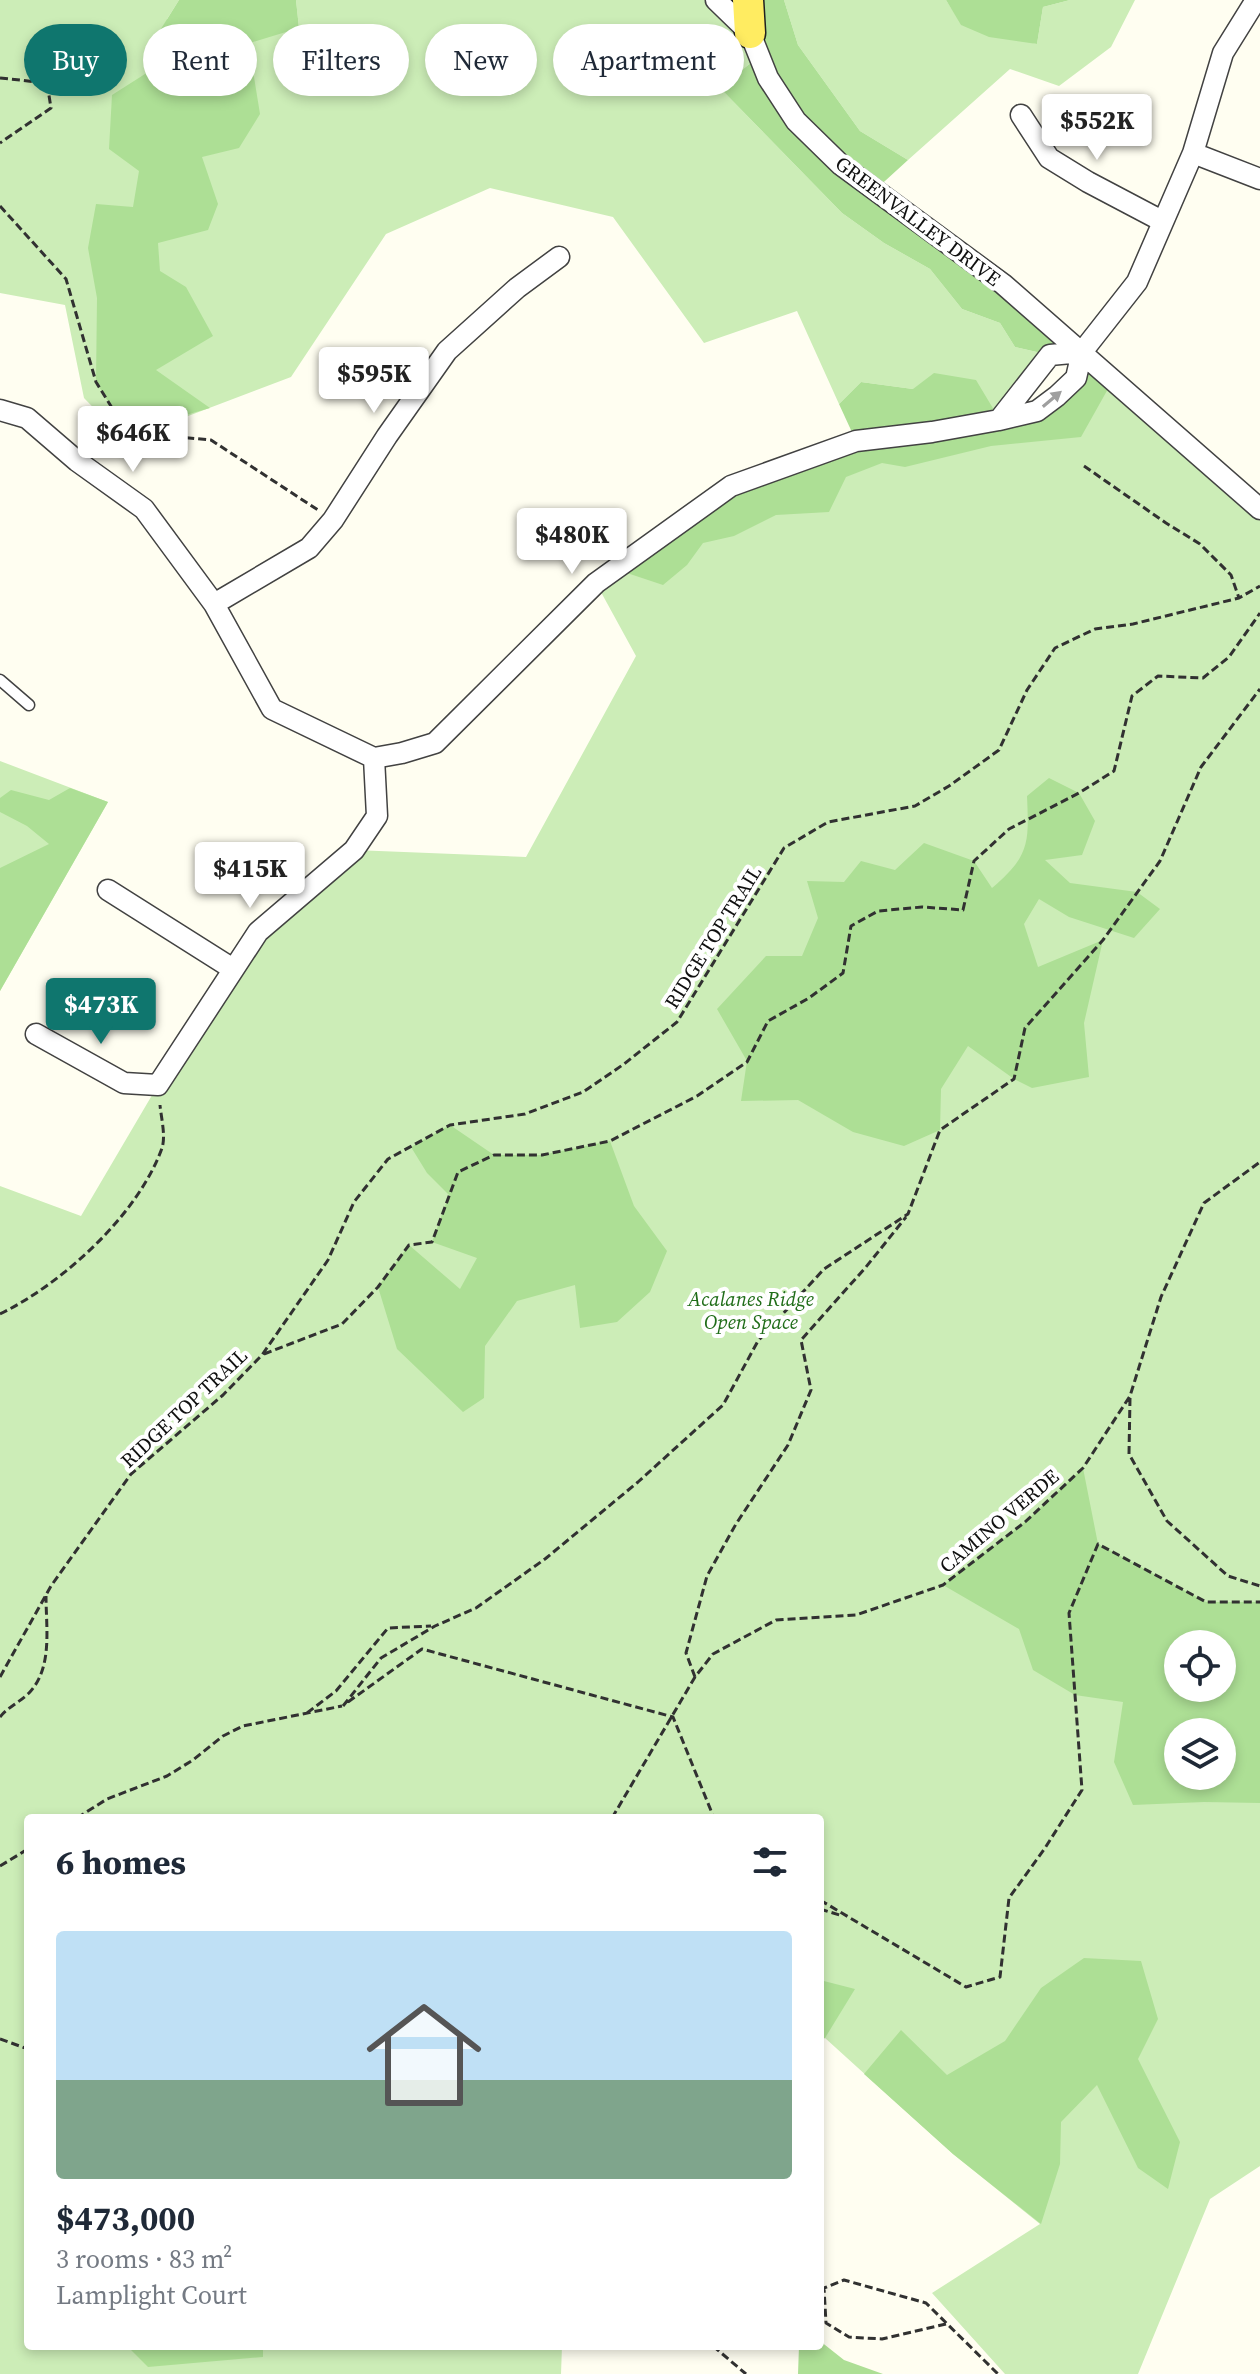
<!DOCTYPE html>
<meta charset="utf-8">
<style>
body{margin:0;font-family:"Source Serif 4",serif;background:#f6f6f7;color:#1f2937;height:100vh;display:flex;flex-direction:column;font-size:30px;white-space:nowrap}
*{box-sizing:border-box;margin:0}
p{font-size:26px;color:#747a83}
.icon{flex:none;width:44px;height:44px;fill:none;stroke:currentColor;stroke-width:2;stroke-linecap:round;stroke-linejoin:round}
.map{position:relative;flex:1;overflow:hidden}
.panel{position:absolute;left:24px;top:1814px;width:800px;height:536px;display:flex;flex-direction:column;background:#fff;border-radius:8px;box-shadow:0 4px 12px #0003}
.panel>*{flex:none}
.top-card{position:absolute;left:24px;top:24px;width:800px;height:72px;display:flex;gap:16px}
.tools{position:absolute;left:1164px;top:1630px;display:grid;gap:16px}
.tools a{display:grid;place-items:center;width:72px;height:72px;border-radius:50%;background:#fff;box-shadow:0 4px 12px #0003;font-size:40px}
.price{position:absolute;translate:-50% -68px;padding:0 18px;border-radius:8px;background:#fff;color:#222;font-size:26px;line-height:52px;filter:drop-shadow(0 2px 4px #0008)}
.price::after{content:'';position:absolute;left:50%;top:48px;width:24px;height:18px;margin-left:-12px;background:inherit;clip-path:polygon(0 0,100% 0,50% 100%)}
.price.on{background:#0f766e;color:#fff}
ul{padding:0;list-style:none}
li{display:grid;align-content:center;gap:16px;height:424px;padding:0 32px}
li+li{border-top:2px solid #e0e1e3}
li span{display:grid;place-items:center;height:248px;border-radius:8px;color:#555}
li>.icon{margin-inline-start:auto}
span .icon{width:144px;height:144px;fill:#fffc;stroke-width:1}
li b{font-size:34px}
h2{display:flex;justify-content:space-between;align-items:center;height:96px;padding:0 32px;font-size:34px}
.pill{padding:0 28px;border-radius:36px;background:#fff;box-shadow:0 4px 12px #0003;font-size:28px;line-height:72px}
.pill.on{background:#0f766e;color:#fff}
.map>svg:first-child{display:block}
.green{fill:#ccedb7;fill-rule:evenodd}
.forest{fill:#addf95;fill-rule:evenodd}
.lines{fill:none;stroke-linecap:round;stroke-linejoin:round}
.lane-casing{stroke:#424242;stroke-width:13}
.street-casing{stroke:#424242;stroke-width:23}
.primary-casing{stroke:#202020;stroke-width:33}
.path{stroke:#313131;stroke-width:3;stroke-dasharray:8 4;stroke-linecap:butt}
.lane{stroke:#fff;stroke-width:10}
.street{stroke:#fff;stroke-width:20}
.primary{stroke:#ffec61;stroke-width:30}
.oneway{fill:#9f9f9f}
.labels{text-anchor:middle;stroke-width:8;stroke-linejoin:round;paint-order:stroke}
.street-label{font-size:20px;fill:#0f0f0f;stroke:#fff}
.park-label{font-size:20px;font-style:italic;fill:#206d19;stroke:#fff}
</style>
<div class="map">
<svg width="1260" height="2374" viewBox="0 0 1260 2374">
<rect width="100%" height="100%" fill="#fffef1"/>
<path class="green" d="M 0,0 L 179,0 L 167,19 L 299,28 L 296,0 L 716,0 L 758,57 L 720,88 L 842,213 L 884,243 L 930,269 L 962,309 L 1000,323 L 1015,347 L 1050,355 L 1000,419 L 1057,396 L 1082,352 L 1260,509 L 1260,2166 L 1210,2199 L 1138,2374 L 1005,2374 L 932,2293 L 1040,2224 L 953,2154 L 825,2038 L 820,2040 L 820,1818 L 28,1818 L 28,2346 L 562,2346 L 561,2374 L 0,2374 L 0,1186 L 81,1216 L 158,1085 L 258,932 L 354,850 L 526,857 L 636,656 L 596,583 L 856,441 L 913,389 L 861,382 L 839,404 L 797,311 L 704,343 L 613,217 L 490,188 L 386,234 L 291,377 L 125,440 L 84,398 L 65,305 L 0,293 ZM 1178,1644 L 1222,1644 L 1222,1688 L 1178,1688 ZM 1178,1732 L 1222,1732 L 1222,1776 L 1178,1776 Z
M 784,0 L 946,0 L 962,25 L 1037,44 L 1043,7 L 1070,0 L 1135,0 L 1111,47 L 1059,86 L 1010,69 L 908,160 L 860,131 L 798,45 Z
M 0,761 L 108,802 L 0,991 Z"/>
<path class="forest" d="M 179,0 L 296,0 L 299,28 L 240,46 L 254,77 L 260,114 L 239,148 L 202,157 L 218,204 L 208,230 L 158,243 L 160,271 L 186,287 L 213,336 L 156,370 L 210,408 L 127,432 L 96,382 L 97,298 L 88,248 L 96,204 L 133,207 L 139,171 L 109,149 L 112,95 L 145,74 L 149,48 Z
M 748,0 L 784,0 L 798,45 L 860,131 L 908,160 L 874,191 L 1003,284 L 1113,380 L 1081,437 L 991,446 L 905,467 L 882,463 L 846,477 L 829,512 L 776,515 L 734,536 L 703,543 L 687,565 L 663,585 L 615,569 L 731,486 L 856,441 L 839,404 L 861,382 L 913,389 L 934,373 L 976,380 L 1000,420 L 1038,411 L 1057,396 L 1076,378 L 1081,353 L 1050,355 L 1015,347 L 1000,323 L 962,309 L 930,269 L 884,243 L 842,213 L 720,88 L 758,57 L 750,33 Z
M 946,0 L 1070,0 L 1043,7 L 1037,44 L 989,37 L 961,25 Z
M 1049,778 L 1079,793 L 1095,821 L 1082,855 L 1045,860 L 1070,883 L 1137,892 L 1160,909 L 1134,938 L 1069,917 L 1039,899 L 1024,924 L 1038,967 L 1103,940 L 1084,1023 L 1089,1077 L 1032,1088 L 1014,1079 L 968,1046 L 941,1089 L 940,1130 L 904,1146 L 853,1132 L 798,1100 L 741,1101 L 747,1061 L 717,1009 L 766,956 L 802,956 L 818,918 L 807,881 L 844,882 L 861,861 L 895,870 L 924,843 L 974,861 L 992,888 C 1030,856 1029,842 1027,796 Z
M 70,788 L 108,802 L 0,991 L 0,868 L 49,844 L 27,826 L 0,812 L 0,798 L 11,790 L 49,800 Z
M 450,1125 L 494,1155 L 542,1155 L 610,1141 L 634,1206 L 667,1251 L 650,1292 L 617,1322 L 580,1328 L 575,1285 L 517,1301 L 485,1346 L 484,1398 L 463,1412 L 397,1349 L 378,1287 L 409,1245 L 460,1289 L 477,1258 L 432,1242 L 449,1195 L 427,1173 L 411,1147 Z
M 1083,1468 L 1098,1544 L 1206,1602 L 1260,1602 L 1260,1803 L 1204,1802 L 1133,1805 L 1114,1762 L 1123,1702 L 1075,1695 L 1033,1670 L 1019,1629 L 943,1585 L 1025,1522 ZM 1178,1644 L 1222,1644 L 1222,1688 L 1178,1688 ZM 1178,1732 L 1222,1732 L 1222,1776 L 1178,1776 Z
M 1084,1958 L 1141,1961 L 1158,2019 L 1138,2059 L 1180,2142 L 1168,2189 L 1138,2168 L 1097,2085 L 1061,2122 L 1060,2164 L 1041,2224 L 953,2154 L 864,2074 L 901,2030 L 947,2075 L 1005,2041 L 1041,1988 Z
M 820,1980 L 855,1989 L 825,2038 L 820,2040 Z
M 820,2341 L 844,2360 L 883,2374 L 798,2374 L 799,2346 L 820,2346 Z
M 127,2346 L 263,2346 L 263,2357 L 148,2367 Z"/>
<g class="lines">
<defs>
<path id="lane" d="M 0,680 L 29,705"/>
<path id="street" d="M 716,0 L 750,33
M 746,23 L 768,78 L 796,121 L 841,165 L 1003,284 L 1260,509
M 1021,115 L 1049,158 L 1088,182 L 1162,221
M 1193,153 L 1260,179
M 0,410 L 27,418 L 77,461 L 144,509 L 214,604 L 272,709 L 374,758 L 402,753 L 435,743 L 596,583 L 731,486 L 856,441 L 932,432 L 999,420 L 1037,411 L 1057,396 L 1076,378 L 1082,352 L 1137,282 L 1193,153 L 1223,53 L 1256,0
M 999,420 L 1050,355 L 1082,352
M 214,604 L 309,548 L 333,520 L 387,436 L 447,351 L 517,288 L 559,257
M 108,890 L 233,969
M 36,1034 L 124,1083 L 158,1085 L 258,932 L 354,850 L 377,816 L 374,758"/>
<path id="primary" d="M 748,0 L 750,33"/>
</defs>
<use href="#lane" class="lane-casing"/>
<use href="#street" class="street-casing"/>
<use href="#primary" class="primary-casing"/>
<path class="path" d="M 0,78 L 47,83 L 51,108 L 0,143
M 0,206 L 66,279 L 96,382 L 127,432 L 211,440 L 318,510
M 1084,466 L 1166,523 L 1200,544 L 1231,575 L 1239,598
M 0,1314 C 63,1283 138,1215 162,1148 C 166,1136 161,1117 160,1105
M 264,1354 L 342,1324 L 378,1287 L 409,1245 L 432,1242 L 458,1172 L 494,1155 L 542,1155 L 610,1141 L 697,1096 L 747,1062 L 768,1021 L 809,998 L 843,973 L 851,926 L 878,911 L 922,907 L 963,910 L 974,861 L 1009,829 L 1079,793 L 1114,771 L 1132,696 L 1158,676 L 1203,678 L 1229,657 L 1260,613
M 1130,1398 L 1129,1454 L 1167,1521 L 1228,1576 L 1260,1586
M 0,1677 L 51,1586 L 131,1474 L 223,1395 L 262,1355 L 328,1260 L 354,1202 L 388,1159 L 450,1125 L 525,1114 L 583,1092 L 624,1064 L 677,1022 L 784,848 L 828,822 L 915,806 L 949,786 L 999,750 L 1027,690 L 1055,648 L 1095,629 L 1133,624 L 1239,598 L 1260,586
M 695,1677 L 686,1653 L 707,1576 L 736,1524 L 788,1445 L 811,1390 L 801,1340 L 866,1267 L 906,1217
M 348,1702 L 422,1649 L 673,1717 L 714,1818
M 343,1706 L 381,1658 L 435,1626 L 476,1608 L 545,1559 L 638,1482 L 723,1405 L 758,1341 L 824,1269 L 908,1214 L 940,1130 L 1014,1079 L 1025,1028 L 1103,940 L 1160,861 L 1201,767 L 1260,689
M 307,1713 L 336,1691 L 388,1628 L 431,1626
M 0,1717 C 8,1707 20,1702 29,1693 C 53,1668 46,1628 46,1596
M 77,1818 L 107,1799 L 167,1776 L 193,1760 L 223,1736 L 243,1726 L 342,1706
M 612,1818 L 695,1677 L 713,1654 L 776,1620 L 856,1615 L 943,1585 L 1025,1522 L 1083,1468 L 1130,1396 L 1161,1297 L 1204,1203 L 1260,1162
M 0,1866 L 28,1849
M 820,1900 L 966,1987 L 1000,1977 L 1009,1898 L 1045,1848 L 1082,1790 L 1069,1613 L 1098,1544 L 1206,1602 L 1260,1602
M 820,1909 L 843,1916
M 0,2039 L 28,2049
M 946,2324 L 882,2339 L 849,2337 L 826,2323 L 824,2288 L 844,2280 L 926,2303 L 998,2374
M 713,2346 L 746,2374"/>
<use href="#lane" class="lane"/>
<use href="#street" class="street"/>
<use href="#primary" class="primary"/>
</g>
<defs><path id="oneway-solid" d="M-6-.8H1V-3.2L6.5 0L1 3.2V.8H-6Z" transform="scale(2)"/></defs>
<use class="oneway" href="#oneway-solid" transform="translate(1052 399) rotate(-40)"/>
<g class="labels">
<g class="street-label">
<text transform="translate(918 221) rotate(37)" y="7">GREENVALLEY DRIVE</text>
<text transform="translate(713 937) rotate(-58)" y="7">RIDGE TOP TRAIL</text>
<text transform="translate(184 1408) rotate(-43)" y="7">RIDGE TOP TRAIL</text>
<text transform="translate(999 1521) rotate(-40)" y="7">CAMINO VERDE</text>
</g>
<g class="park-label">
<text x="751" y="1306">Acalanes Ridge<tspan x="751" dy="23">Open Space</tspan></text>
</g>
</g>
</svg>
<div class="tools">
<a><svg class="icon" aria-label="locate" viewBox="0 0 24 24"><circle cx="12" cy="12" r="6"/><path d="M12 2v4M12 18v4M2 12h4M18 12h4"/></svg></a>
<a><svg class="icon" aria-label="layers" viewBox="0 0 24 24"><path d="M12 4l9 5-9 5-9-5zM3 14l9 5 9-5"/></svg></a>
</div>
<b class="price" style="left:1097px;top:162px">$552K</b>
<b class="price" style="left:374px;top:415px">$595K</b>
<b class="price" style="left:133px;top:474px">$646K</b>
<b class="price" style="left:572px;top:576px">$480K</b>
<b class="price" style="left:250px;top:910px">$415K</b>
<b class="price on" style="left:101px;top:1046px">$473K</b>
<div class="top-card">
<a class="pill on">Buy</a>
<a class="pill">Rent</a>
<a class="pill">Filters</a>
<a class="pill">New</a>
<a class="pill">Apartment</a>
</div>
<section class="panel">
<h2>6 homes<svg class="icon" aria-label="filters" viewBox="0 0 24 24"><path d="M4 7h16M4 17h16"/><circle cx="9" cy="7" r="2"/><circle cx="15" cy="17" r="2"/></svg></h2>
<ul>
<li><span style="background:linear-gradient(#bfe0f5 60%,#7fa58c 0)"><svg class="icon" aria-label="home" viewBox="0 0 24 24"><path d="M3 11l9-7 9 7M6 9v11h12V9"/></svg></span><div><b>$473,000</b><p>3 rooms · 83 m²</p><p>Lamplight Court</p></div></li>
</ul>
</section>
</div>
